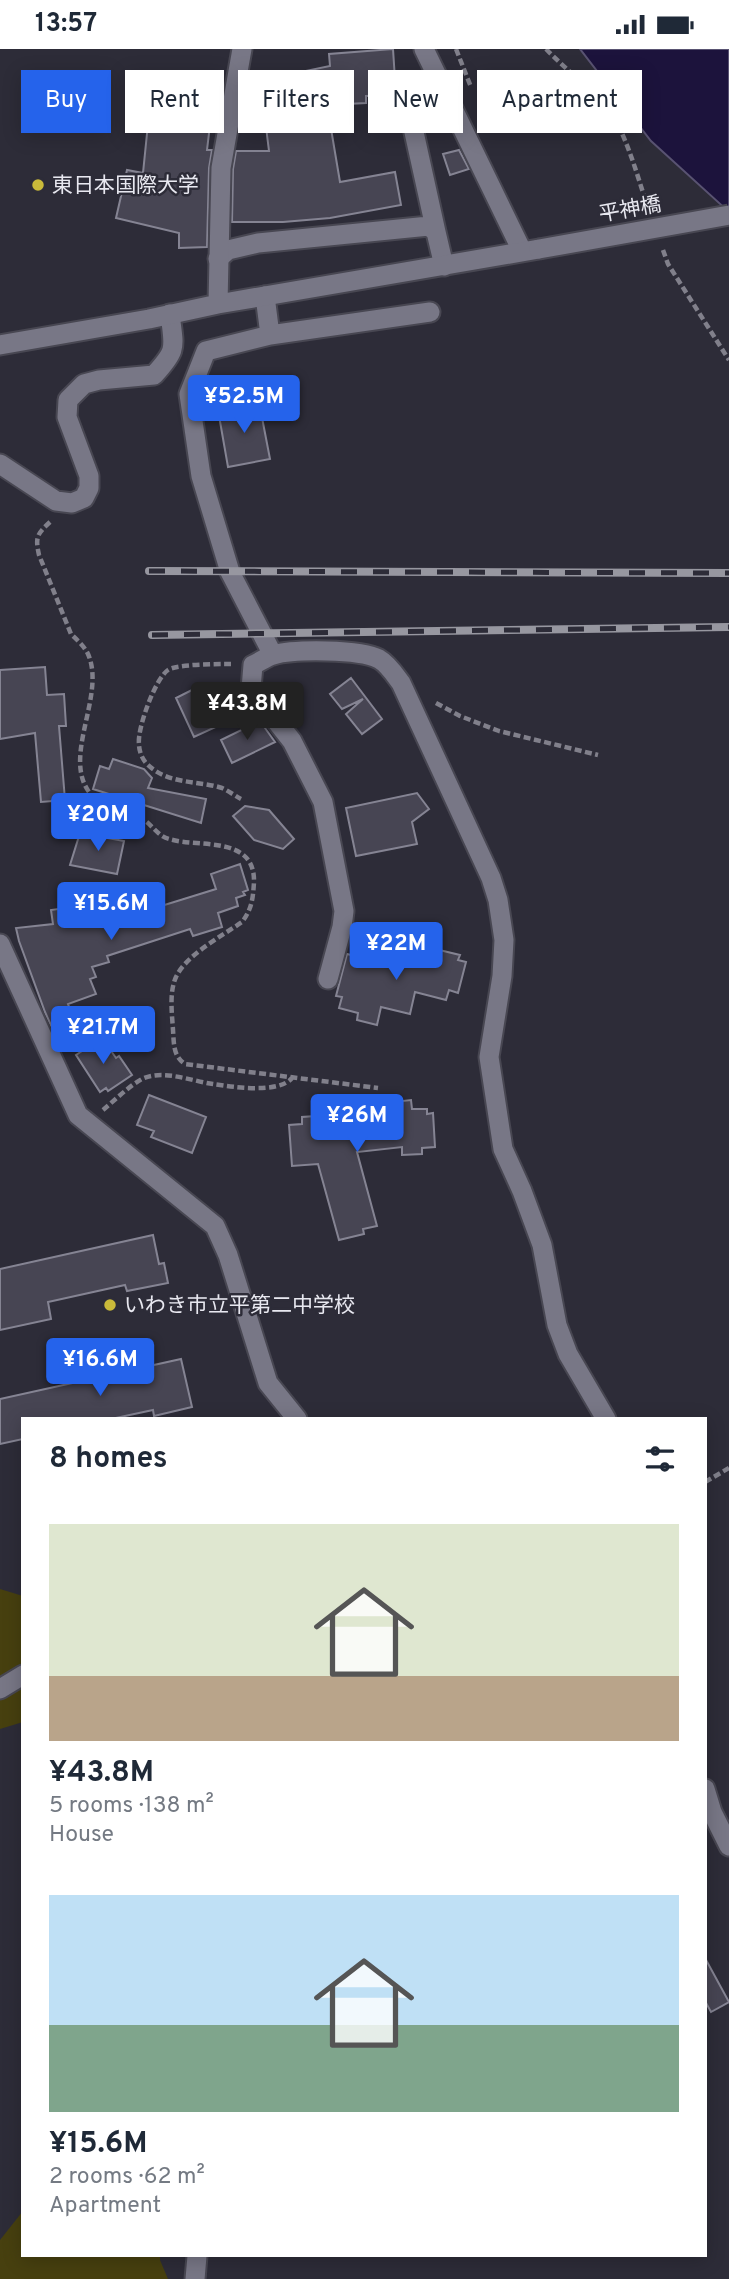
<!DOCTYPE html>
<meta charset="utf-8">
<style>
body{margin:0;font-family:Overpass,"Noto Sans JP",sans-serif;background:#f2f2f3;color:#1f2937;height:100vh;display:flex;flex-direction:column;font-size:26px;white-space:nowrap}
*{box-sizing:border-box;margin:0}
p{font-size:23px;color:#747a83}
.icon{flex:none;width:38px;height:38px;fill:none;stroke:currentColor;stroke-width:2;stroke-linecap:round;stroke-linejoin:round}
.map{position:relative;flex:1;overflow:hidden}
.details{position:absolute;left:21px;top:1368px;width:686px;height:840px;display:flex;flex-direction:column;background:#fff;border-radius:0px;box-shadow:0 4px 18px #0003}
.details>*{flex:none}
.top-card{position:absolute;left:21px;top:21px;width:688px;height:63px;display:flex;gap:14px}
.price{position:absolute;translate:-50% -60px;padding:0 16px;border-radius:7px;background:#2563eb;color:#fff;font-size:23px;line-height:46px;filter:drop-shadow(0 2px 4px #0008)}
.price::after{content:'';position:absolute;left:50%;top:42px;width:21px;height:16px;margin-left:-10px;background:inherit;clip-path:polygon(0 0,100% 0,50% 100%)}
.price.active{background:#222;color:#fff}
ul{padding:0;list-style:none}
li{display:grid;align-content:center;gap:14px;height:371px;padding:0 28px}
li span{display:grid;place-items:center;height:217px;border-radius:0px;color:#555}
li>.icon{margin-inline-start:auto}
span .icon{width:126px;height:126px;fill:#fffc;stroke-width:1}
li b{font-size:30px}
h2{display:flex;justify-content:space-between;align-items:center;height:84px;padding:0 28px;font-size:30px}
.tag{padding:0 24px;border-radius:0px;background:#fff;box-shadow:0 4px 18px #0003;font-size:24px;line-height:63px}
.tag.active{background:#2563eb;color:#fff}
.status{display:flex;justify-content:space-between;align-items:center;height:49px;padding:0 35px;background:#fff;direction:ltr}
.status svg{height:19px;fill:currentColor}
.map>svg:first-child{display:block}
.green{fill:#47400f}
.water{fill:#1c133c;stroke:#595372;stroke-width:2}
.building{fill:#474553;stroke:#858493;stroke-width:2}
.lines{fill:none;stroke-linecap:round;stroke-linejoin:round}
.minor-casing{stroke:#484752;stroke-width:23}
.tertiary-casing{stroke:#484752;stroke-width:23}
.path{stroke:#81808b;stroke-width:4.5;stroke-dasharray:7 3.5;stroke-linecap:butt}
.minor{stroke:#787786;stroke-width:19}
.tertiary{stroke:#787786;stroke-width:19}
.rail-casing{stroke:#9797a0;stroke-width:8}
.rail{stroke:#2d2c38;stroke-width:5;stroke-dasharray:16;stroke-linecap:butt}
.tertiary-bridge-casing{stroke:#484752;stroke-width:23;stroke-linecap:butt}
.tertiary-bridge{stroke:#787786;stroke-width:19}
.poi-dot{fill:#caba3a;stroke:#2d2c38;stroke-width:2.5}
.labels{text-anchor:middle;stroke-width:5;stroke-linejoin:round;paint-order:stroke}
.poi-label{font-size:21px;fill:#e8e8f0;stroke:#2d2c38;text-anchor:start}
.street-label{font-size:21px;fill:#e8e8f0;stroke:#2d2c38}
</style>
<div class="status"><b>13:57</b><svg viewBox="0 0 49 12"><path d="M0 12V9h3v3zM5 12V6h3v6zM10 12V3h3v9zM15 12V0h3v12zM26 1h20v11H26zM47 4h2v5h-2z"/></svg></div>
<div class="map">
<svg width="729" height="2230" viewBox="0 0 729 2230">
<rect width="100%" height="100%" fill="#2d2c38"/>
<path class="green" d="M 0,1540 L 23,1547 L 23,1673 L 0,1680 Z
M 23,2162 L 23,2207 L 160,2207 L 160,2211 L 168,2230 L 0,2230 L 0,2191 Z"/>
<path class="water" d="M 580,0 L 729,0 L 729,163 L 651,92 Z"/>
<path class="building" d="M 393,0 L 396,46 L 366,47 L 366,54 L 327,56 L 340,133 L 395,123 L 401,156 L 330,169 L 283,173 L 232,173 L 233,120 L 236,102 L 269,102 L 266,78 L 276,77 L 267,30 L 330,17 L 329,5 Z
M 150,55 L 212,59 L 207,101 L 212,101 L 209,119 L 207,198 L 179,199 L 179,184 L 116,169 L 127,121 L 143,124 Z
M 459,101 L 469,120 L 450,126 L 443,105 Z
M 259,353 L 270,410 L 228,418 L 218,361 Z
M 45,618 L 47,646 L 64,645 L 66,677 L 59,677 L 65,751 L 41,753 L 35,684 L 0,690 L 0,621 Z
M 351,629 L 382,670 L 362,685 L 346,665 L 363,650 L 342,660 L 330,645 Z
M 200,637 L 203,646 L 218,639 L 233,670 L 194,688 L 176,649 Z
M 260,672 L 275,693 L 232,714 L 221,691 Z
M 113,710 L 144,720 L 152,729 L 148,739 L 206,750 L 201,774 L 93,740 L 100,717 L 109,720 Z
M 417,744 L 429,760 L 412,773 L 417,795 L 356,807 L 346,759 Z
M 245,757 L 269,761 L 294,790 L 283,800 L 254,791 L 233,767 Z
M 80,784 L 124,792 L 117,825 L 70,816 Z
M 240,815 L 248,841 L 243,843 L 245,846 L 236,849 L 238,857 L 218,864 L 222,878 L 193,887 L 190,880 L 107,907 L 109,913 L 92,918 L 96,928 L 90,930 L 96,945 L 68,955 L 81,988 L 60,996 L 45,963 L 19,892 L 16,879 L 53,875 L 51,861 L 122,851 L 119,864 L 156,852 L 158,858 L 216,840 L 211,825 Z
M 431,899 L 460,906 L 458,911 L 466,913 L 458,944 L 449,941 L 446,951 L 415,943 L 410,965 L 381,958 L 377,976 L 357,971 L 358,964 L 339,959 L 342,948 L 336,947 L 347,905 L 367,910 L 369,903 L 426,916 Z
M 102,989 L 116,1009 L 119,1007 L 132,1026 L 108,1042 L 106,1039 L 100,1043 L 76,1006 Z
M 149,1046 L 206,1068 L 192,1104 L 151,1088 L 154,1082 L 137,1076 Z
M 411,1051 L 412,1060 L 427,1060 L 427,1065 L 433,1064 L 435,1098 L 422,1099 L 422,1105 L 402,1106 L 402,1098 L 357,1103 L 377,1177 L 363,1180 L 364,1185 L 339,1191 L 318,1115 L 292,1117 L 289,1076 L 302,1075 L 302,1068 L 359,1064 L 358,1057 Z
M 153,1186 L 159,1215 L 164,1214 L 168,1234 L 127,1242 L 125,1236 L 48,1253 L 51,1270 L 0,1281 L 0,1220 Z
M 181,1310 L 192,1358 L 154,1367 L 153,1361 L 111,1370 L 23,1370 L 23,1390 L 0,1395 L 0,1350 Z
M 705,1909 L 729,1953 L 711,1963 L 705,1952 Z"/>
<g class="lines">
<defs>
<path id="minor" d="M 424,0 L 522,202
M 410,65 L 436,183
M 218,210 L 228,201 L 258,194 L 429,177 L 436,183 L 444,217
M 265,247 L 270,286
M 0,415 L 56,452 L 72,454 L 84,449 L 89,439 L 89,427 L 67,368 L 68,351 L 84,335 L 99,331 L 154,326 C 178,300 174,299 170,265
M 273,606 L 230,523 L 201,427 L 189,345 L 206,302 L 270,286 L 430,263
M 0,895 L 78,1066 L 215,1177 L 228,1206 L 268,1334 L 297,1370
M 328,930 L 342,878 L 344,862 L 323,753 L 292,692 L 251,640 L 253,616 C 260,613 266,608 273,606 C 294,600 360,600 379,610 C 388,615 395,626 401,634 L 491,829 L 498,851 L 504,891 L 502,927 L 489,1008 L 503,1100 L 522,1142 L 542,1196 L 557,1276 L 568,1305 L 606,1370
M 0,1640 L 23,1626
M 705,1740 L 712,1763 L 729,1797
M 195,2230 L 197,2207"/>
<path id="tertiary" d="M 218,255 L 221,119 L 242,0
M 0,296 L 149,270 L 218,255 L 539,200"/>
</defs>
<use href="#minor" class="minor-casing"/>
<use href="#tertiary" class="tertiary-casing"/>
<path class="path" d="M 456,0 L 471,38
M 546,0 C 568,23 603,49 618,76 C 631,102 639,132 648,159
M 663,201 L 668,215 L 729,311
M 50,473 C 37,485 35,488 39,506 L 71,585 C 77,591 84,597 88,605 C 108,650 53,718 99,753 C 112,763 130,763 144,771 C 153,777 158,787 169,790 C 199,799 255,786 254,833 C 253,849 252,860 242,873 C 222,887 186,906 176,928 C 169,943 172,965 173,981 C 174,995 173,1007 185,1015 L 378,1039
M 231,615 C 219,615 176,615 168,621 C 155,630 137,680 139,695 C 139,702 142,710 147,715 C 168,736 197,731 222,739 C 229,742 235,747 241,750
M 436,654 L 460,667 L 499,682 L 598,706
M 103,1061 C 115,1051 129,1037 142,1030 C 163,1020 191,1032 213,1035 C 232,1038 279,1045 292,1029
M 705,1433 L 729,1419"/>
<use href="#minor" class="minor"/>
<use href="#tertiary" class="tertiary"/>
<defs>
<path id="rail" d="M 149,522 L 729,524
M 152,586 L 729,578"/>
</defs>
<use href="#rail" class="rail-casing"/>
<use href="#rail" class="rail"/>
<defs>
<path id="tertiary-bridge" d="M 539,200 L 729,166"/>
</defs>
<use href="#tertiary-bridge" class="tertiary-bridge-casing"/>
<use href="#tertiary-bridge" class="tertiary-bridge"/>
</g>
<g class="poi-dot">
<circle cx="38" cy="136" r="7"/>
<circle cx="110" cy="1256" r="7"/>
</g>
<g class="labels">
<g class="poi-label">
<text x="52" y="143">東日本国際大学</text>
<text x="124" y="1263">いわき市立平第二中学校</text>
</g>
<g class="street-label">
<text transform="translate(630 160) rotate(-10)" y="7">平神橋</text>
</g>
</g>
</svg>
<b class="price" style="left:244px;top:386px">¥52.5M</b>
<b class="price active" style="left:247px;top:693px">¥43.8M</b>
<b class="price" style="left:98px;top:804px">¥20M</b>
<b class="price" style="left:111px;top:893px">¥15.6M</b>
<b class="price" style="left:396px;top:933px">¥22M</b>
<b class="price" style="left:103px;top:1017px">¥21.7M</b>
<b class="price" style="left:357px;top:1105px">¥26M</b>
<b class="price" style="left:100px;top:1349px">¥16.6M</b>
<div class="top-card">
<a class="tag active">Buy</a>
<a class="tag">Rent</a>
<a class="tag">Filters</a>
<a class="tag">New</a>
<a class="tag">Apartment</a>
</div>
<section class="details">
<h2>8 homes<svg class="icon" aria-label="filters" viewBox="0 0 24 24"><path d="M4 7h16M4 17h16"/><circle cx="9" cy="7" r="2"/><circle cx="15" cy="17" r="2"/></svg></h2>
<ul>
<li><span style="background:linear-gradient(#dfe7d0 70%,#b9a48a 0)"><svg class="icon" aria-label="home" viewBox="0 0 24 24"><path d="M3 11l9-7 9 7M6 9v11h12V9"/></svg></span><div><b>¥43.8M</b><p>5 rooms · 138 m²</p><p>House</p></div></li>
<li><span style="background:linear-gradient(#bfe0f5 60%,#7fa58c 0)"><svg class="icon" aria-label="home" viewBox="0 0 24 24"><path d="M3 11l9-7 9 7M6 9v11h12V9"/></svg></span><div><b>¥15.6M</b><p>2 rooms · 62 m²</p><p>Apartment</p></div></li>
</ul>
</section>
</div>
